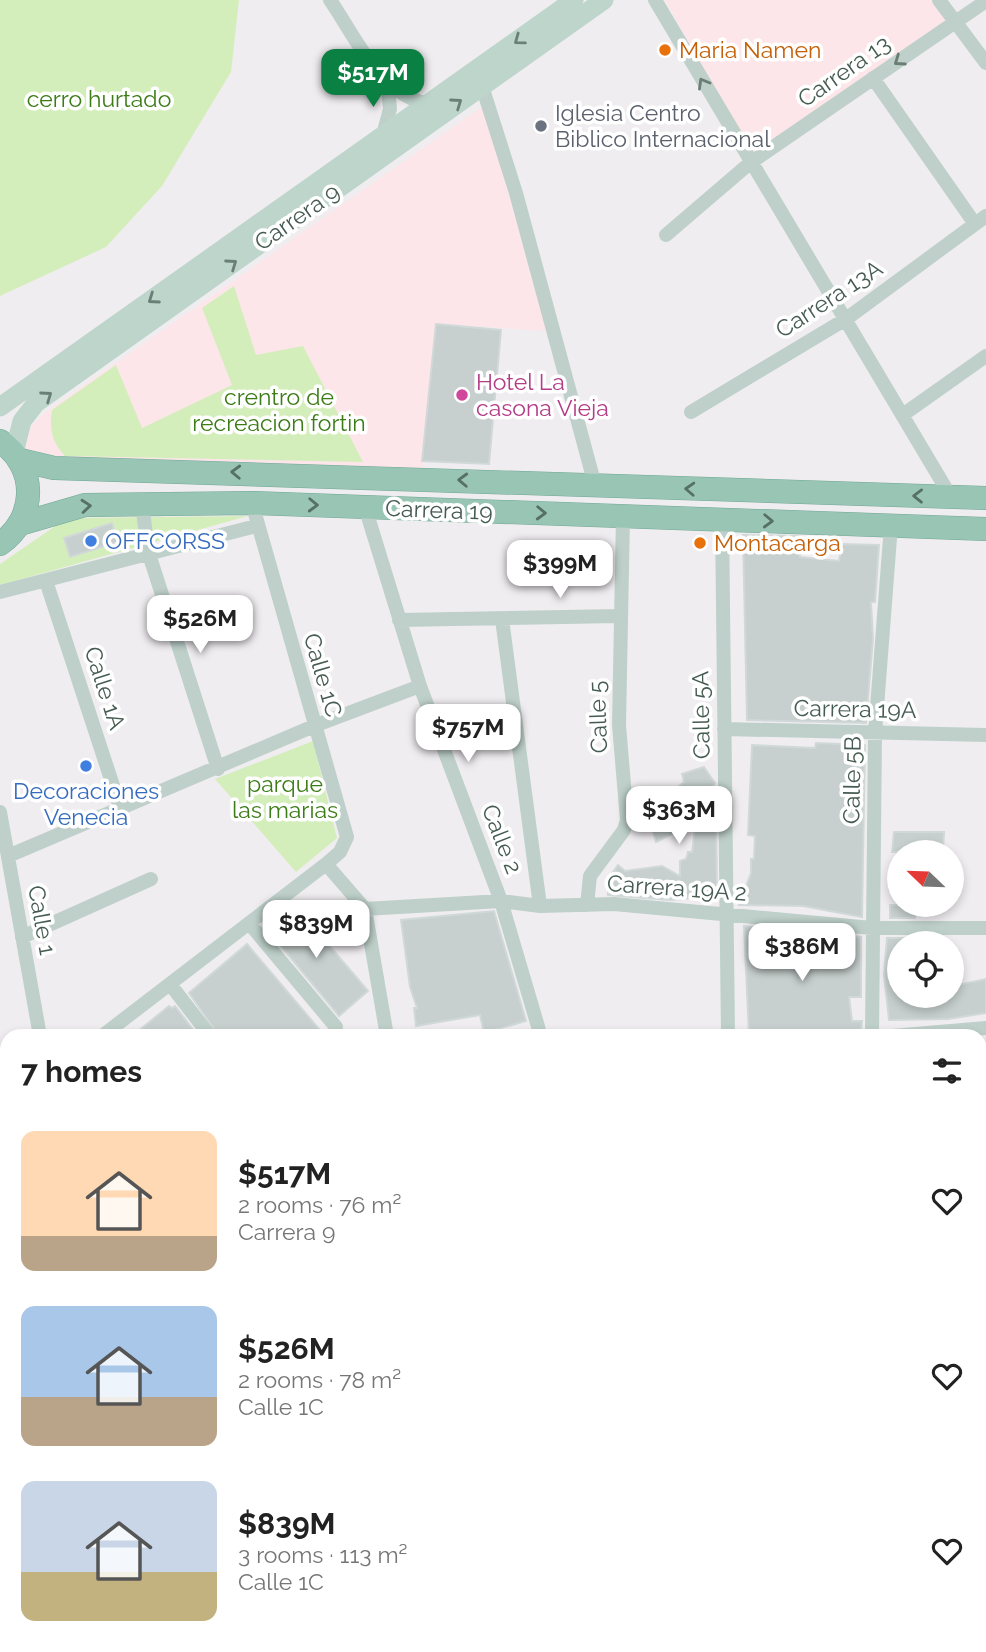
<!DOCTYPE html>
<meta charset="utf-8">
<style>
body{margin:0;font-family:Raleway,sans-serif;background:#f6f6f6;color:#222;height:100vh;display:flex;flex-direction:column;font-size:26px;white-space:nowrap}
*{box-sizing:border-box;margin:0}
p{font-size:23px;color:#767676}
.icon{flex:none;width:38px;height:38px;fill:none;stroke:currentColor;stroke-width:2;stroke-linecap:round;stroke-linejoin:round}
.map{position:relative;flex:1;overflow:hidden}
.side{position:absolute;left:0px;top:1029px;width:987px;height:623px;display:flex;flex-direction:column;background:#fff;border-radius:21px 21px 0 0;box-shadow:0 4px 10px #0003}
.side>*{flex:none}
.needle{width:46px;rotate:293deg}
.tools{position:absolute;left:887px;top:840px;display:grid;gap:14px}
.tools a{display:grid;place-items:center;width:77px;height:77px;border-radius:50%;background:#fff;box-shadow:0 4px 10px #0003;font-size:35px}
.price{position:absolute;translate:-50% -60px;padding:0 16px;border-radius:14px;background:#fff;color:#222;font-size:23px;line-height:46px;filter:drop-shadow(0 2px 4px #0008)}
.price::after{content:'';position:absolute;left:50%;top:42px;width:21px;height:16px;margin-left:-10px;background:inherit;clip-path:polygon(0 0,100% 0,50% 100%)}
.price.current{background:#0b8043;color:#fff}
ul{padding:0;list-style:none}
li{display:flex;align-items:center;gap:21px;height:175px;padding:0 21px}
li span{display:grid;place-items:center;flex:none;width:196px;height:140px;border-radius:14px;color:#555}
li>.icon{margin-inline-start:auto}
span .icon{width:84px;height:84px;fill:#fffc;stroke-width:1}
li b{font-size:30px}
h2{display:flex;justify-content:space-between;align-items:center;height:84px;padding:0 21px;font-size:30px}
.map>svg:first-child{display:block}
.commercial{fill:#fce6e9}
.education{fill:#e1dfe2}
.green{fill:#d4eebb}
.building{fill:#c7d0ce;stroke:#d1d9d8;stroke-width:2}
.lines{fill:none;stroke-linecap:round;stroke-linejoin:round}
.trunk-casing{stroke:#70a895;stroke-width:24}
.minor{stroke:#bed0c9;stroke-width:14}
.secondary{stroke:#bed5cc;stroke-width:19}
.trunk{stroke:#99c5b5;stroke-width:23}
.oneway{stroke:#6a8077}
.oneway2{stroke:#6a7e76}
.oneway3{stroke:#577066}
.food-dot{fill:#e8710a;stroke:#fff;stroke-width:2.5}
.worship-dot{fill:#6b7280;stroke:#fff;stroke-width:2.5}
.hotel-dot{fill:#d1479c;stroke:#fff;stroke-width:2.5}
.shop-dot{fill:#3f7fe0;stroke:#fff;stroke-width:2.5}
.labels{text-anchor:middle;stroke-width:7;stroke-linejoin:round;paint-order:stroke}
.food-label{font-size:23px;fill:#c56008;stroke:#fff;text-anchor:start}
.street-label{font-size:23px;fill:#465b52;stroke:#fff}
.park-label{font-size:23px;fill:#3c7c17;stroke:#fff}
.worship-label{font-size:23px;fill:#5b616d;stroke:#fff;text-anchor:start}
.hotel-label{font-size:23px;fill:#b23c85;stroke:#fff;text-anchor:start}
.shop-label{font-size:23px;fill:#366cbe;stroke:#fff;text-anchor:start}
</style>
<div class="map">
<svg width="986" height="1652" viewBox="0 0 986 1652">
<rect width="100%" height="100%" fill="#f0edf0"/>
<path class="commercial" d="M 665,0 L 943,0 L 955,18 L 752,155 Z
M 483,106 L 548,331 L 437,324 L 422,471 L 55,460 L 23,452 L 31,426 L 43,414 Z"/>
<path class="education" d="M 0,1329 L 7,1330 L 7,1645 L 79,1645 L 78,1652 L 0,1652 Z"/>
<path class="green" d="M 0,0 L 239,0 L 231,72 L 162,186 L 106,247 L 0,296 Z
M 234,286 L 256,355 L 303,346 L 363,462 L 65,456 C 52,442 49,430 52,410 L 116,365 L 142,428 L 232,385 L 202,308 Z
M 248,516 L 0,585 L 0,564 L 67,518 Z
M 313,741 L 337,838 L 296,872 L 215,779 Z
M 0,1053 L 7,1054 L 7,1147 L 0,1146 Z"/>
<path class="building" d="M 436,324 L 501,330 L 489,464 L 422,461 Z
M 112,523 L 118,542 L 70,557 L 64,538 Z
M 743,535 L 800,536 L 800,557 L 839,561 L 842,544 L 879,545 L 875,602 L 871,602 L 873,639 L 866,723 L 747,720 Z
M 816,743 L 865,745 L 862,917 L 803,906 L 739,905 L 751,873 L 751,859 L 754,859 L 755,836 L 748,835 L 752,745 L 815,748 Z
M 704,767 L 715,783 L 711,790 L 716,796 L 717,896 L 670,900 L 608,895 L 608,879 L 618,865 L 625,871 L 662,866 L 680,876 L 680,861 L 686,859 L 688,852 L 692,852 L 696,821 L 656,842 L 647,812 L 684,782 L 682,774 Z
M 894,832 L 944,832 L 943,852 L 892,852 Z
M 293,903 L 368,991 L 339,1016 L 265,927 Z
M 890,905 L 919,905 L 915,918 L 890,918 Z
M 494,911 L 526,1021 L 484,1033 L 480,1015 L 416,1026 L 414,1008 L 417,1008 L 410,987 L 401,920 Z
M 744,926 L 861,937 L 861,997 L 849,997 L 852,1021 L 862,1021 L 861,1036 L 749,1036 Z
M 887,938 L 933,938 L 932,943 L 900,943 L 900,997 L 953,996 L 953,986 L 986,979 L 986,1013 L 948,1019 L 889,1020 L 884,975 Z
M 247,944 L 325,1036 L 219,1036 L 189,993 Z
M 169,1006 L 172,1008 L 175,1006 L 198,1036 L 132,1036 Z"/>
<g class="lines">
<defs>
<path id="trunk" d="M 0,441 C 38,467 37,518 0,544
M 20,460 L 54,468 L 986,498
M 20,524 L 85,505 L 252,503 L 986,529"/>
</defs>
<use href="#trunk" class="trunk-casing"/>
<path class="minor" d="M 330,0 C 357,39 380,96 430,104
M 655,0 L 951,497
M 939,0 L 986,63
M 873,78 L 975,224
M 482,86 L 516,193 L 595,485
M 383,135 L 390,109 L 388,86
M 666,235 L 750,163 L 986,1
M 691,412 L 846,319 L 986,216
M 904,414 L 986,356
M 142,503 L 148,551 L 218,769
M 365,507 L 420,686 L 501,901 L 539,1030
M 722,519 L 728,1036
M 46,581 L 121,810
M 0,592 L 256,526
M 502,619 L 540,906
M 399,620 L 619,616
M 724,729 L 986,735
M 0,812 L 40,1036
M 8,856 L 314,726 L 420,686
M 326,864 L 365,909 L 387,1036
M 587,905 L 590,876 L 624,830 L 627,820 L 619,725 L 623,516
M 365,909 L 501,901 L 540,906 L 614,904 L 872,928 L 986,928
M 249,923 L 336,1027
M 22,937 L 151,879
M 170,984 L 210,1036
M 102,1036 L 326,864 L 340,852 L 347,837 L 252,503
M 872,1036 L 875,733 L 891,525
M 892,1036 L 986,1028
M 0,1164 L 7,1165
M 981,1336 L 986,1351
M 980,1468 L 986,1466
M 980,1548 L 986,1565
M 783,1645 L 784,1652
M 880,1645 L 883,1652
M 916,1645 L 919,1652
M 975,1652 L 986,1650"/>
<path class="secondary" d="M 0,407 L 574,0
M 14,453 L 22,421 L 36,403 L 604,0"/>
<use href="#trunk" class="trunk"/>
</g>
<defs><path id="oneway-chevron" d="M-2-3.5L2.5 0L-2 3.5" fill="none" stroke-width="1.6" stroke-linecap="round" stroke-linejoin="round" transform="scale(1.75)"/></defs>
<g class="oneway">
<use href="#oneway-chevron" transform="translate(519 40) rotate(144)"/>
<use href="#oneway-chevron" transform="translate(457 103) rotate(-35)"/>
<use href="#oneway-chevron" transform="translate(232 264) rotate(-35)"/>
<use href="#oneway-chevron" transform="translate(153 299) rotate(145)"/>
<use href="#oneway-chevron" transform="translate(47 396) rotate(-35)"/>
</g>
<g class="oneway2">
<use href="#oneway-chevron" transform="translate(899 61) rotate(145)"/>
<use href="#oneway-chevron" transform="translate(703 83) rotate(-120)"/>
</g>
<g class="oneway3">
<use href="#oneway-chevron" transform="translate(236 472) rotate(-178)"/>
<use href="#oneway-chevron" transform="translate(463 480) rotate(-178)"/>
<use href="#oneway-chevron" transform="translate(690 489) rotate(-177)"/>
<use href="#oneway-chevron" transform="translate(918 496) rotate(-179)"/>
<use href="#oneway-chevron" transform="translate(313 505) rotate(2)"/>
<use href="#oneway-chevron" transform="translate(86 506) rotate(-5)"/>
<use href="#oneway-chevron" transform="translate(541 513) rotate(2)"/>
<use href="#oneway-chevron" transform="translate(768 521) rotate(2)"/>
</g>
<g class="food-dot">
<circle cx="665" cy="50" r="7"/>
<circle cx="700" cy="543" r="7"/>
</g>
<circle class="worship-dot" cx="541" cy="126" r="7"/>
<circle class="hotel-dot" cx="462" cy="395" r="7"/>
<g class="shop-dot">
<circle cx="91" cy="541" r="7"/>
<circle cx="86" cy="766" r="7"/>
</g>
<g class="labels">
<g class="food-label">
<text x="679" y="58">Maria Namen</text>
<text x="714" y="551">Montacarga</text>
</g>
<g class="street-label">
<text transform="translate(844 71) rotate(-35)" y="8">Carrera 13</text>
<text transform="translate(297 217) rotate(-35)" y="8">Carrera 9</text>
<text transform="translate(829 299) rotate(-33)" y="8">Carrera 13A</text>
<text transform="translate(439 510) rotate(2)" y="8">Carrera 19</text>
<text transform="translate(323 675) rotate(74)" y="8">Calle 1C</text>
<text transform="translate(105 688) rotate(72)" y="8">Calle 1A</text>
<text transform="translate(855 709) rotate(1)" y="8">Carrera 19A</text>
<text transform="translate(701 715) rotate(-91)" y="8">Calle 5A</text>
<text transform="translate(598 717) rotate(-92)" y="8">Calle 5</text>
<text transform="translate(852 780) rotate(-89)" y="8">Calle 5B</text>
<text transform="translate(502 839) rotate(69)" y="8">Calle 2</text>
<text transform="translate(677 888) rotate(4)" y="8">Carrera 19A 2</text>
<text transform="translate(42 920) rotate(80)" y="8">Calle 1</text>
</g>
<g class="park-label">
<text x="99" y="107">cerro hurtado</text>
<text x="279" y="405">crentro de<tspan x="279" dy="26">recreacion fortin</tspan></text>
<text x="285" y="792">parque<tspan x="285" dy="26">las marias</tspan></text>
</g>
<g class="worship-label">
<text x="555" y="121">Iglesia Centro<tspan x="555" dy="26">Biblico Internacional</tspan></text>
</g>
<g class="hotel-label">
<text x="476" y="390">Hotel La<tspan x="476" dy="26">casona Vieja</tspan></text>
</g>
<g class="shop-label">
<text x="105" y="549">OFFCORSS</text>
<text x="86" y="799" text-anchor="middle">Decoraciones<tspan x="86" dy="26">Venecia</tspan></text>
</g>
</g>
</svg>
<div class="tools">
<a><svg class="needle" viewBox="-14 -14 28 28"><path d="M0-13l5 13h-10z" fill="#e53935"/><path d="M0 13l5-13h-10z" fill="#767676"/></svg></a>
<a><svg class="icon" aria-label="locate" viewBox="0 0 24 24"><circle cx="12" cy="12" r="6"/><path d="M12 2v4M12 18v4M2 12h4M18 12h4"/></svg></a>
</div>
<b class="price current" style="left:373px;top:109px">$517M</b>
<b class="price" style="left:560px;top:600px">$399M</b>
<b class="price" style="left:200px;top:655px">$526M</b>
<b class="price" style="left:468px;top:764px">$757M</b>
<b class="price" style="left:679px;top:846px">$363M</b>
<b class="price" style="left:316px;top:960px">$839M</b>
<b class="price" style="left:802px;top:983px">$386M</b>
<section class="side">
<h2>7 homes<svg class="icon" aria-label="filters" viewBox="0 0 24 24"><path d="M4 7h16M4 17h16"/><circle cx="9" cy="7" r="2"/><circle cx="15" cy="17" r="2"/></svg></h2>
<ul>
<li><span style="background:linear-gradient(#ffd9b3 75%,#b9a48a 0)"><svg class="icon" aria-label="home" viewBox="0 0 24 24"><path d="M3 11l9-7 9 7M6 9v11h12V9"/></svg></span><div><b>$517M</b><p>2 rooms · 76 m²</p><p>Carrera 9</p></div><svg class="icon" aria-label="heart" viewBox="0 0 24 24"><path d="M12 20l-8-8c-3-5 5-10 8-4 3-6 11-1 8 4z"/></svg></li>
<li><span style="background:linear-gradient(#a9c7e8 65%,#b9a48a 0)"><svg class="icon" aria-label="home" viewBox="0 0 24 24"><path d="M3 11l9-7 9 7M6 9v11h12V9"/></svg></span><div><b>$526M</b><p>2 rooms · 78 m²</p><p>Calle 1C</p></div><svg class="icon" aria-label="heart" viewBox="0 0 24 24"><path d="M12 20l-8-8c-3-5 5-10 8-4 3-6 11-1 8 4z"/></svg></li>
<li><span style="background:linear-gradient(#c9d6e8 65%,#c2b280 0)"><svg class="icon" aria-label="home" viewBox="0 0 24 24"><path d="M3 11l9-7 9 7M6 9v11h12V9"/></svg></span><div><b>$839M</b><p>3 rooms · 113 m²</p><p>Calle 1C</p></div><svg class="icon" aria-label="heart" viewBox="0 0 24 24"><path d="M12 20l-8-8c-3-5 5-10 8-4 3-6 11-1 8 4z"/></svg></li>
</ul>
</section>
</div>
